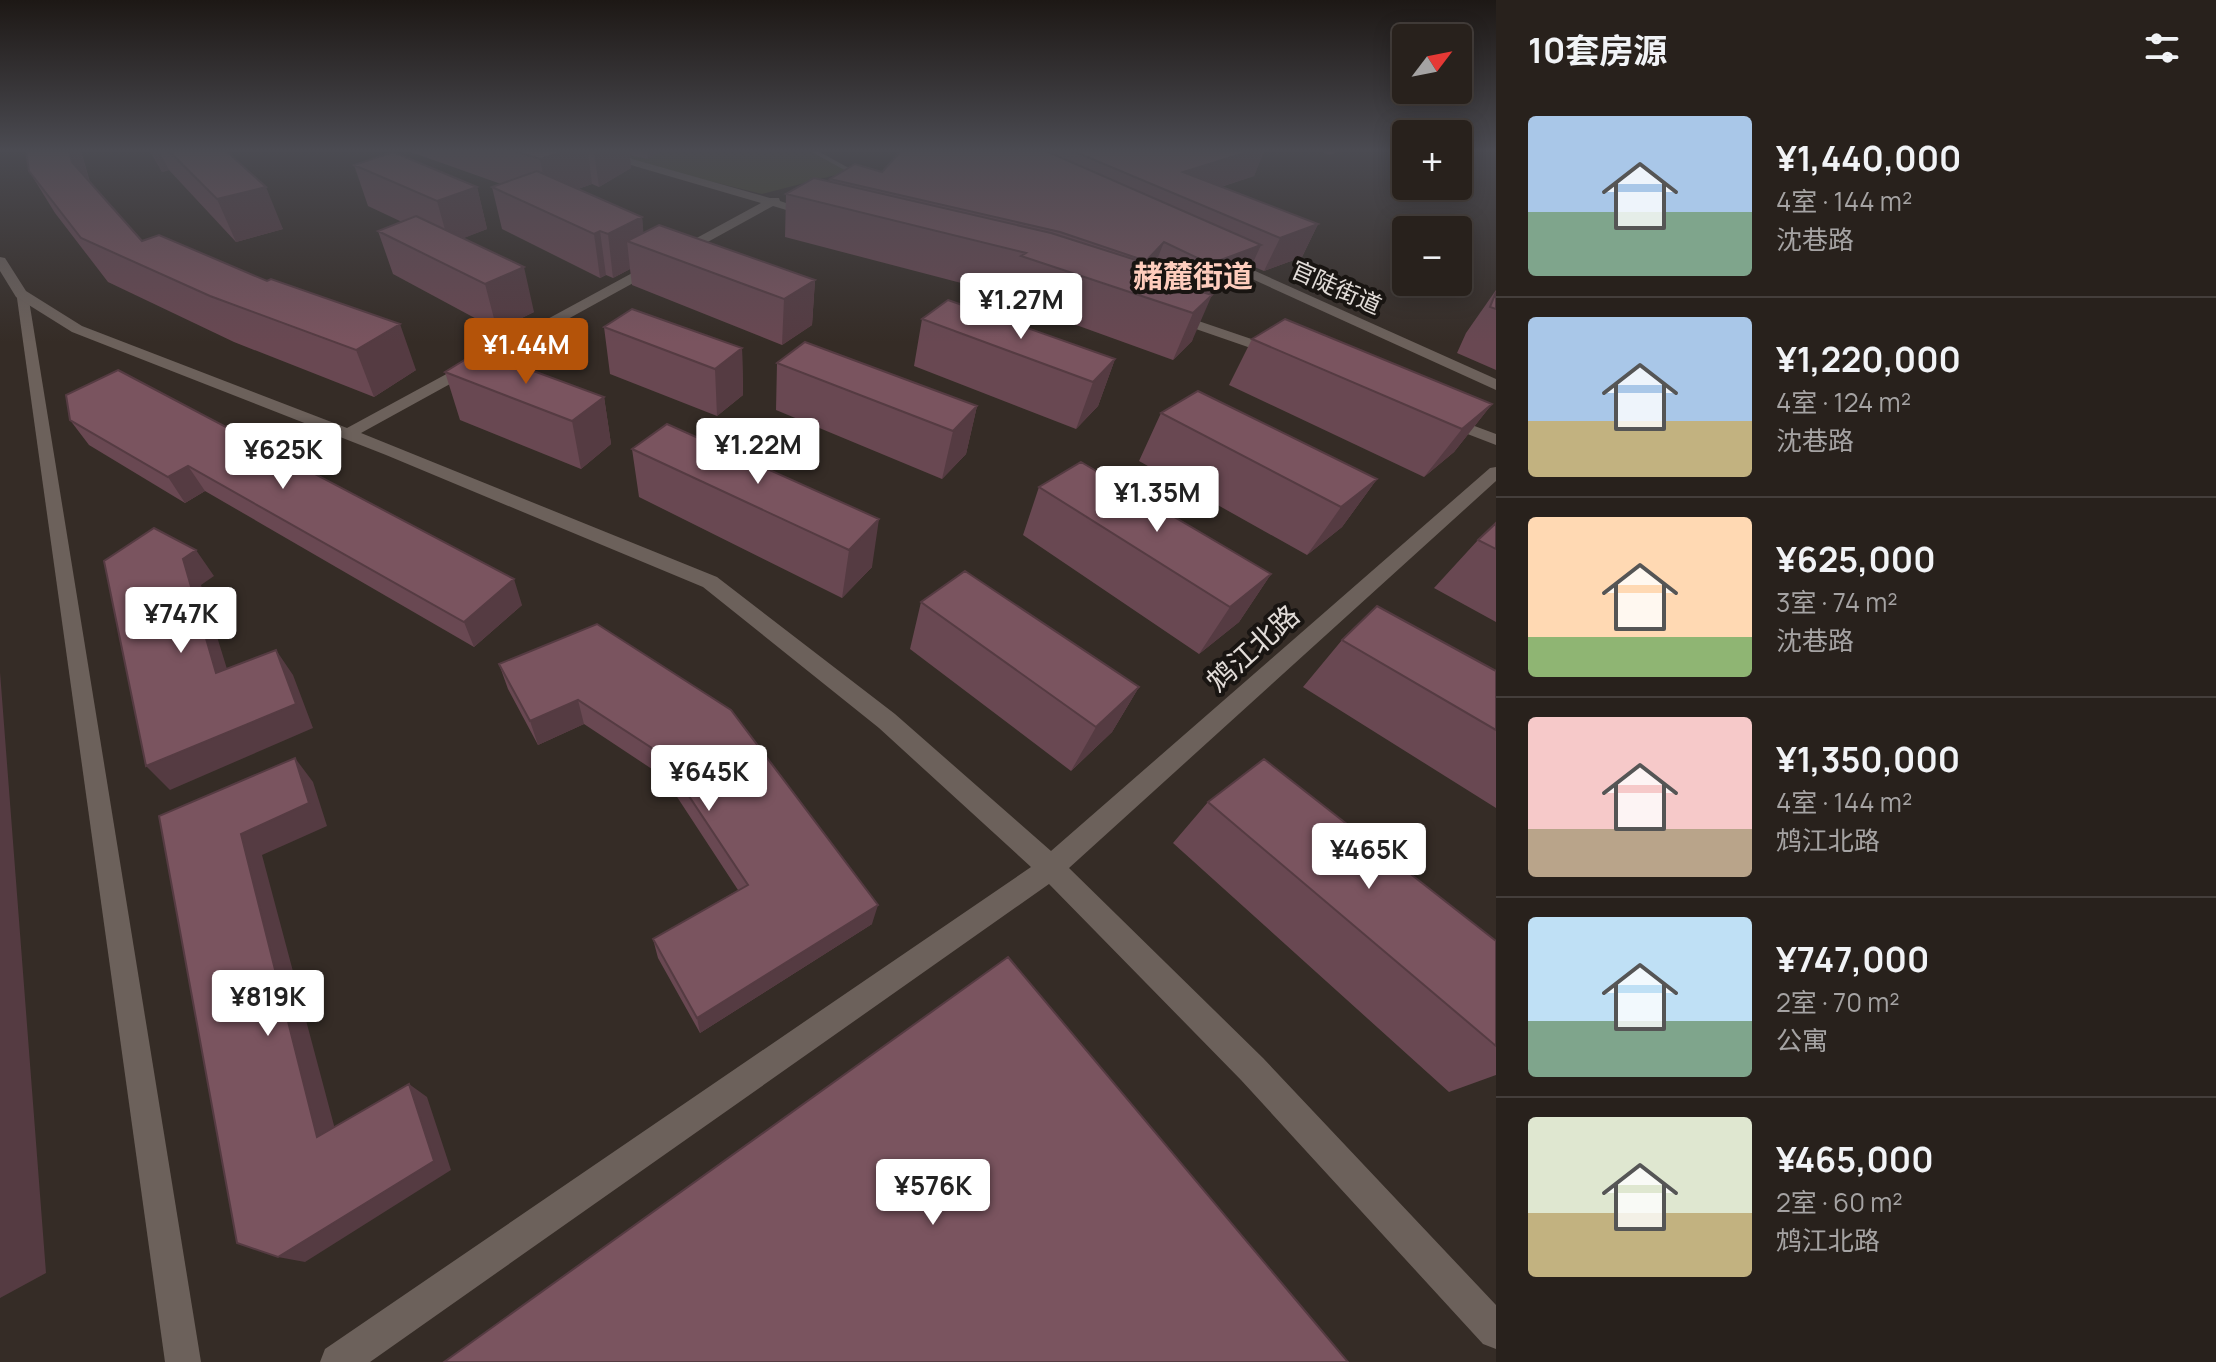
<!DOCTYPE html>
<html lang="zh">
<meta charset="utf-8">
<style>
body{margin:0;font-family:Manrope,"Noto Sans SC",sans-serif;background:#302925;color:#f1f3f6;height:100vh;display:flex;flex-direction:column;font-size:30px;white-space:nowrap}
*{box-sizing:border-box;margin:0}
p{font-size:26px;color:#a5a3a3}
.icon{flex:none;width:44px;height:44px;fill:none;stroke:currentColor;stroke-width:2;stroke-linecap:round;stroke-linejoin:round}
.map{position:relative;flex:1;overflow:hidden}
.sheet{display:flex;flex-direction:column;background:#28211c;width:720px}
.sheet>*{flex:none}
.needle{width:52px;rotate:58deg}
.fabs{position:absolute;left:1392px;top:24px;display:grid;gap:16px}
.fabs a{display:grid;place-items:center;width:80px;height:80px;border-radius:8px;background:#28211c;box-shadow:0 4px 20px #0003,0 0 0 2px #443e3b;font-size:40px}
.price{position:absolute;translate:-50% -68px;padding:0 18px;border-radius:8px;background:#fff;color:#222;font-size:26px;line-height:52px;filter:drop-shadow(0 2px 4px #0008)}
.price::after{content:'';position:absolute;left:50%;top:48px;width:24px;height:18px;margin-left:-12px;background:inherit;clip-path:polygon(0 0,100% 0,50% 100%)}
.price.on{background:#b45309;color:#fff}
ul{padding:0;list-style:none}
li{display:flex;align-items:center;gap:24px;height:200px;padding:0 32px}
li+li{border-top:2px solid #443e3b}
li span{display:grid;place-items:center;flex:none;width:224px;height:160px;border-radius:8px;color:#555}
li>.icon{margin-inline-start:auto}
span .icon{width:96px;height:96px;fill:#fffc;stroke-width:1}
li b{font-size:34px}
h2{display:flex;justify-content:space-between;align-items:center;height:96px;padding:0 32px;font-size:34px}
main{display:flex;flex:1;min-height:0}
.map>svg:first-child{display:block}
.green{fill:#46472a}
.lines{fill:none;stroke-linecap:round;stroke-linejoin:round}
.service{fill:#6c615b;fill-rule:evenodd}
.minor{fill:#6c615b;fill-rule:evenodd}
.tertiary{fill:#6c615b;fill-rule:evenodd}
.wall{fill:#694852}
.shaded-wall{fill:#553b42}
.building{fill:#7a545f;stroke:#553b42;stroke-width:2}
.labels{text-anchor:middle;stroke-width:8;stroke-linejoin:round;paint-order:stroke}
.far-street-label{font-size:24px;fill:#e2dcd8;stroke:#191512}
.street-label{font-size:28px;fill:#e2dcd8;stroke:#191512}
.far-district-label{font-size:30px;font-weight:bold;fill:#fecdbd;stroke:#191512}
</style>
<main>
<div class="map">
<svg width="1496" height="1362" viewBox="0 0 1496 1362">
<rect width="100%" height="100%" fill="#352c26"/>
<path class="green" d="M 615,151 L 813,151 L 851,171 L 762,194 L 628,161 Z"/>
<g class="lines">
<path class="service" d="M 810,151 L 818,151 L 865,177 L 859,178 Z"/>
<path class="minor" d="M 16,291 L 28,294 L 201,1362 L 165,1362 Z"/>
<path class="tertiary" d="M 609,151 L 621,151 L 632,159 L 770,198 L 779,198 L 780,201 L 819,214 L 813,218 L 773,206 L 361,433 L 717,577 L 895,714 L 1051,851 L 1490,468 L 1496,467 L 1496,481 L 1069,868 L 1263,1058 L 1496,1305 L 1496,1349 L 1483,1344 L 1241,1080 L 1049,884 L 370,1362 L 320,1362 L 325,1349 L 1031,867 L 879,728 L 703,587 L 386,455 L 72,332 L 16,297 L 0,271 L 0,257 L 5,258 L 26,291 L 82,326 L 347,428 L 761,203 L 624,163 Z
M 1224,257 L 1496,379 L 1496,390 L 1219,264 L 1219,258 Z
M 1172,312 L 1281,349 L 1283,352 L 1276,356 L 1271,355 L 1167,319 L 1167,313 Z
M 1445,415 L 1496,434 L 1496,445 L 1439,423 L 1439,417 Z"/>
</g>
<path class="wall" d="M 81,151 L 90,182 L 142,241 L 416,370 L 374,397 L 234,342 L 108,282 L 55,213 L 29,171 Z
M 150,151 L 226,151 L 283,229 L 236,242 L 169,170 L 162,172 Z
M 408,151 L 661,151 L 648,159 L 633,156 L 630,154 L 631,168 L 599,187 L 592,184 L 578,189 L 642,217 L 643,233 L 815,280 L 812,325 L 782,345 L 632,285 L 630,269 L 613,278 L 606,275 L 600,278 L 502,229 L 492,187 L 501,184 Z
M 901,151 L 1264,151 L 1254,176 L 1221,187 L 1318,224 L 1302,257 L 1264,271 L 1252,266 L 1246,278 L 1206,294 L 1192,341 L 1173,360 L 1010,301 L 1011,296 L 785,237 L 786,194 L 829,182 L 830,179 L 882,172 Z
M 1320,151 L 1340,151 L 1330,155 Z
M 354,165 L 477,187 L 487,229 L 463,238 L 534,312 L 497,330 L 393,274 L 378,231 L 402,222 L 368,206 Z
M 1496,290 L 1496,370 L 1457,353 L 1466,333 Z
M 922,319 L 1115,359 L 1098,406 L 1076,429 L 914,366 Z
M 604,327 L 742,348 L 743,395 L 717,416 L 610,374 Z
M 1252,339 L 1492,404 L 1454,452 L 1424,477 L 1229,385 Z
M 777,363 L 977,406 L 966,454 L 942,479 L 776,410 Z
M 445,372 L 604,397 L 611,444 L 581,469 L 460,420 Z
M 66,395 L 522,605 L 474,647 L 205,491 L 185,503 L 89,445 L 70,420 Z
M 1161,413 L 1377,479 L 1342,527 L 1307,555 L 1139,461 Z
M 667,424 L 872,567 L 842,598 L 639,497 L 632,449 Z
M 1039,487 L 1271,574 L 1239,622 L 1199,654 L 1023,535 Z
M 1496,523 L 1496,622 L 1434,588 L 1478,540 Z
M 921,602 L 1139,687 L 1112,732 L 1071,771 L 910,649 Z
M 597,624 L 872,924 L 700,1033 L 658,958 L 653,939 L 738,890 L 664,777 L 584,724 L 538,745 L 508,689 L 499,664 Z
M 1342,640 L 1496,671 L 1496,808 L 1303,687 Z
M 1208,802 L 1496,941 L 1496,1075 L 1449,1092 L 1173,843 Z"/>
<path class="shaded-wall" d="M 69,151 L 81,151 L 95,203 L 72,162 Z
M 151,151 L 159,151 L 169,170 L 162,172 Z
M 565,151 L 588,151 L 592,184 L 548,200 L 540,159 Z
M 594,151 L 629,151 L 631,168 L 599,187 Z
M 647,151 L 661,151 L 648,159 Z
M 1251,151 L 1264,151 L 1254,176 L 1186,198 L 1183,172 Z
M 266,187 L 283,229 L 236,242 L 217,199 Z
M 477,187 L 487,229 L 449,244 L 437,201 Z
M 642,217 L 645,248 L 627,241 L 630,269 L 613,278 L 608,234 Z
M 1318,224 L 1302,257 L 1264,271 L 1280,238 Z
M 600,231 L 606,275 L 600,278 L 594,234 Z
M 1164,242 L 1151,275 L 1134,294 L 1146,261 Z
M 1261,245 L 1246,278 L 1196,297 L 1210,264 Z
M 524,267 L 534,312 L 497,330 L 485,284 Z
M 815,280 L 812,325 L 782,345 L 784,299 Z
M 1212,295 L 1192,341 L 1173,360 L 1193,313 Z
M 400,324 L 416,370 L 374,397 L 356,350 Z
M 742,348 L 743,395 L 717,416 L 715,369 Z
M 1115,359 L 1098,406 L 1076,429 L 1093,382 Z
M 604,397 L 611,444 L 581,469 L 572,421 Z
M 1492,404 L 1454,452 L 1424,477 L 1462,429 Z
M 977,406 L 966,454 L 942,479 L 953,431 Z
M 188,466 L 205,491 L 185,503 L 168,477 Z
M 1377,479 L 1342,527 L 1307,555 L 1341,507 Z
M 879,519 L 872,567 L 842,598 L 849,550 Z
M 196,550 L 214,576 L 201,585 L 236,698 L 216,673 L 183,559 Z
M 1271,574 L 1239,622 L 1199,654 L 1230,607 Z
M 514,579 L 522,605 L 474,647 L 464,622 Z
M 276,650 L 293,675 L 313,728 L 170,790 L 146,766 Z
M 0,672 L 46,1273 L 0,1298 Z
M 1139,687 L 1112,732 L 1071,771 L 1096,727 Z
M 578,700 L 584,724 L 538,745 L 530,721 Z
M 295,758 L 313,782 L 327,826 L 262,855 L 340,1148 L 317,1137 L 241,834 Z
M 878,905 L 872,924 L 700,1033 L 697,1018 Z
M 409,1084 L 427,1097 L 451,1170 L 305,1262 L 278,1257 Z"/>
<path class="building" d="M 26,151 L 69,151 L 72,162 L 142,241 L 159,235 L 267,281 L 271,279 L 400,324 L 356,350 L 210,296 L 81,238 L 29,171 Z
M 169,151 L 226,151 L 266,187 L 217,199 Z
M 515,151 L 565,151 L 540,159 Z
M 901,151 L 1046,151 L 1261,245 L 1210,264 L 1164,242 L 1146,261 L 1060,232 L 830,179 L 855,164 L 882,172 Z
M 1073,151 L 1251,151 L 1183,172 L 1318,224 L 1280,238 Z
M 393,152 L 477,187 L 437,201 L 354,165 Z
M 537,171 L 642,217 L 608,234 L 600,231 L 594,234 L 492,187 Z
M 814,178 L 1051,233 L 1139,261 L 1131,270 L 1212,295 L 1193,313 L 1021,256 L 1026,253 L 786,194 Z
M 416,216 L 524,267 L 485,284 L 378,231 Z
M 659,225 L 815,280 L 784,299 L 627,241 Z
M 1496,292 L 1496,309 L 1490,307 Z
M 948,300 L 1115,359 L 1093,382 L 922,319 Z
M 632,309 L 742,348 L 715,369 L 604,327 Z
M 1285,319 L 1492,404 L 1462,429 L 1252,339 Z
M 805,342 L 977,406 L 953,431 L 777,363 Z
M 479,351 L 604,397 L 572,421 L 445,372 Z
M 118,370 L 514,579 L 464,622 L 188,466 L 168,477 L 70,420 L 66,395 Z
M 1198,391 L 1377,479 L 1341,507 L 1161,413 Z
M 667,424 L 879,519 L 849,550 L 632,449 Z
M 1081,462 L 1271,574 L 1230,607 L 1039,487 Z
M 1496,523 L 1496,549 L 1478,540 Z
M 154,528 L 196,550 L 183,559 L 216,673 L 276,650 L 296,704 L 146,766 L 104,561 Z
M 965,571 L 1139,687 L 1096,727 L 921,602 Z
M 1377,606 L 1496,671 L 1496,730 L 1342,640 Z
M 597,624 L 731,710 L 878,905 L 697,1018 L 653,939 L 748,885 L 661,754 L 578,700 L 530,721 L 499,664 Z
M 295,758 L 309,803 L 241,834 L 317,1137 L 409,1084 L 434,1161 L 278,1257 L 237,1243 L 159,816 Z
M 1264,759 L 1496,941 L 1496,1046 L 1208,802 Z
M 1008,957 L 1348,1362 L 444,1362 Z"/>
<linearGradient id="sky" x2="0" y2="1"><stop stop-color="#1d1815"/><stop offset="0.44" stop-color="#4b4b52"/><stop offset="1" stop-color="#4b4b52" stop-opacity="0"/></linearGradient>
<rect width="1496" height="342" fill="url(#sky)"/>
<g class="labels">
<g class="far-street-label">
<text transform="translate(1336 288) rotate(24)" y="8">官陡街道</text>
</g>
<g class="street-label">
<text transform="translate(1253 648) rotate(-42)" y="10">鸩江北路</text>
</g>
<g class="far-district-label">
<text x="1193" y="287">赭麓街道</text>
</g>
</g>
</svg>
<div class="fabs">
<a><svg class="needle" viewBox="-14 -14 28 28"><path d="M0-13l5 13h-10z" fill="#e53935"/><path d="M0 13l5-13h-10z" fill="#a5a3a3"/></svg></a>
<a>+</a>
<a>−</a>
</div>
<b class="price" style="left:1021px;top:341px">¥1.27M</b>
<b class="price on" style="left:526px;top:386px">¥1.44M</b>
<b class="price" style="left:758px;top:486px">¥1.22M</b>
<b class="price" style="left:283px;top:491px">¥625K</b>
<b class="price" style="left:1157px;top:534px">¥1.35M</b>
<b class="price" style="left:181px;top:655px">¥747K</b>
<b class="price" style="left:709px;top:813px">¥645K</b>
<b class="price" style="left:1369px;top:891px">¥465K</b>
<b class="price" style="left:268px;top:1038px">¥819K</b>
<b class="price" style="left:933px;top:1227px">¥576K</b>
</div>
<section class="sheet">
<h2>10套房源<svg class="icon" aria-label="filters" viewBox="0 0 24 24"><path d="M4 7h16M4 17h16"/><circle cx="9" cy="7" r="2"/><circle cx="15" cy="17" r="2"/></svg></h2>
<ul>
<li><span style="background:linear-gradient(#a9c7e8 60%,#7fa58c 0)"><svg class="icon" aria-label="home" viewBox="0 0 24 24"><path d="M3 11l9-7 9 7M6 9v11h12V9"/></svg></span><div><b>¥1,440,000</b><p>4室 · 144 m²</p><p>沈巷路</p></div></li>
<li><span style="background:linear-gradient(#a9c7e8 65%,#c2b280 0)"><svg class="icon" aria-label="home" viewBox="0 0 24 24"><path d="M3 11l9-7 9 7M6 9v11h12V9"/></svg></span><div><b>¥1,220,000</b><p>4室 · 124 m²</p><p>沈巷路</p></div></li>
<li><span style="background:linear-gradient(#ffd9b3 75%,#8fb573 0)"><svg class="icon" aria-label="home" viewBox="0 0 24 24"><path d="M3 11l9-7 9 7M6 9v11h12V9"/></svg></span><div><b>¥625,000</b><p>3室 · 74 m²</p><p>沈巷路</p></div></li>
<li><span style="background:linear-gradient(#f6c9c9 70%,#b9a48a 0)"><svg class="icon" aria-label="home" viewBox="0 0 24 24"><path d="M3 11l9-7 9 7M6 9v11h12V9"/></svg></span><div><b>¥1,350,000</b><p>4室 · 144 m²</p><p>鸩江北路</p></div></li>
<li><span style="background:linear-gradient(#bfe0f5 65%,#7fa58c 0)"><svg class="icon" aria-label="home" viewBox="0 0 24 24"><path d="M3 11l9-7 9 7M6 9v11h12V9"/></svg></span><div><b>¥747,000</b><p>2室 · 70 m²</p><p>公寓</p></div></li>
<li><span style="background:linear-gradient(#dfe7d0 60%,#c2b280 0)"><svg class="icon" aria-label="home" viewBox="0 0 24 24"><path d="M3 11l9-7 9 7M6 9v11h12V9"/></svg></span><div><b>¥465,000</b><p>2室 · 60 m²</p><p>鸩江北路</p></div></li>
</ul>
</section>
</main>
